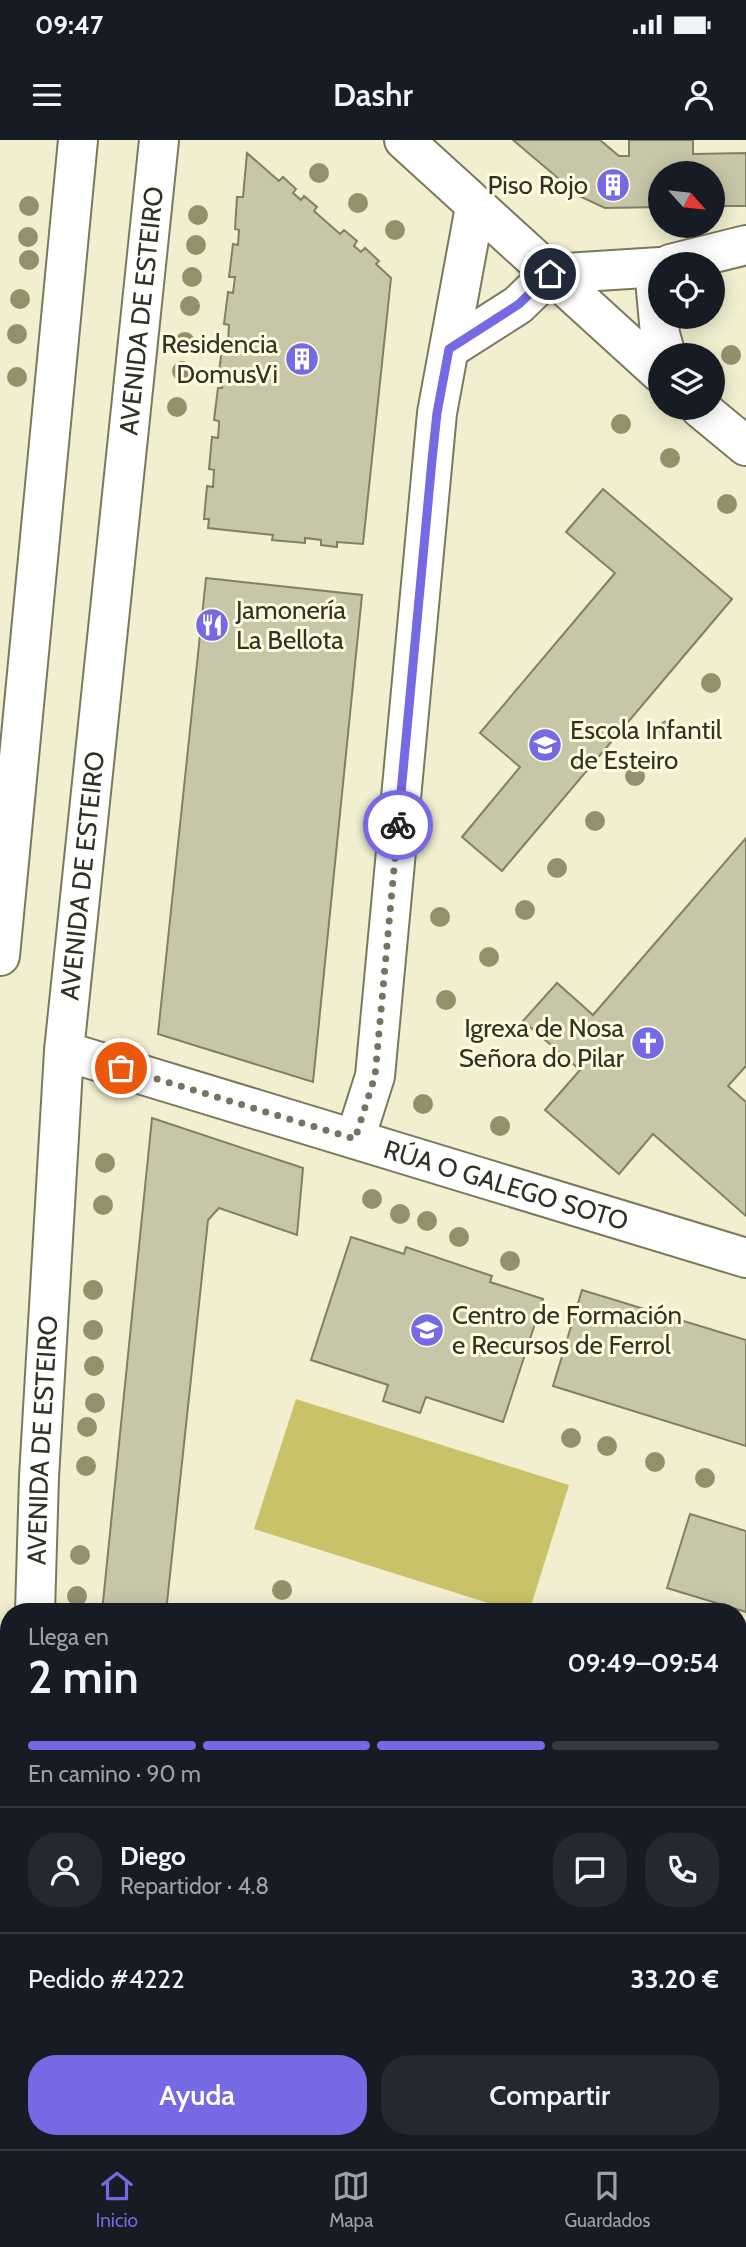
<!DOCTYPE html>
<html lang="es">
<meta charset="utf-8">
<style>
:root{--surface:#171b24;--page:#242831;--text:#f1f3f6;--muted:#9ea1a6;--line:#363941;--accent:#7569e4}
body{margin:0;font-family:Cabin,sans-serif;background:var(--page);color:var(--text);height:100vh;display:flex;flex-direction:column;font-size:26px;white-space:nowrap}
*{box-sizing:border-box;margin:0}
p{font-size:23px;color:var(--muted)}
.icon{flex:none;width:38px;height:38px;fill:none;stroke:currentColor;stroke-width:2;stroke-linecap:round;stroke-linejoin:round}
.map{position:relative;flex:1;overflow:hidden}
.details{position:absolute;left:0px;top:1463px;width:747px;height:546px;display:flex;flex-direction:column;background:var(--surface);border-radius:28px 28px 0 0;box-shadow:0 4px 18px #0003}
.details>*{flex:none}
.needle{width:46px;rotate:117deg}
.fabs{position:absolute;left:648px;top:21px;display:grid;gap:14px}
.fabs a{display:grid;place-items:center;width:77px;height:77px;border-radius:50%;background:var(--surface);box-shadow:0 4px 18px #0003;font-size:35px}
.pin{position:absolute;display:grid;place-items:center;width:60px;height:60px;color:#fff;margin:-30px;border:4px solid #fff;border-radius:50%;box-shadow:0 2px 7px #0007}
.courier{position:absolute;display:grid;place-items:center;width:70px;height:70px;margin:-35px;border:5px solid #7569e4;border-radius:50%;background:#fff;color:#222;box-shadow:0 2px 9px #0007}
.summary em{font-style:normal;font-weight:600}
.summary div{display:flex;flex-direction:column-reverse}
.summary{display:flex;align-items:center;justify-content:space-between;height:119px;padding:0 28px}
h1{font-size:46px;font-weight:600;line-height:52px}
.bar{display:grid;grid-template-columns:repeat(4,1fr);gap:10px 7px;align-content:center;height:84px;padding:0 28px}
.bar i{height:9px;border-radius:5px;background:var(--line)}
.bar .selected{background:var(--accent)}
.bar p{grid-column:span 4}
.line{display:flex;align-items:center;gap:18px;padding:0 28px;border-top:2px solid var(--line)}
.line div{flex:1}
.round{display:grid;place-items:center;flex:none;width:74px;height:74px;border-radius:28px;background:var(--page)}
.cta{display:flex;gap:14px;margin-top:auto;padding:14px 28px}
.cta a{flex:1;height:80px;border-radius:28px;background:var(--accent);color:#fff;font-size:28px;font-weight:600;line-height:80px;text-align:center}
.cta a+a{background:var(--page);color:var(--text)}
.status{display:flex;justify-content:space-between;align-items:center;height:49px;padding:0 35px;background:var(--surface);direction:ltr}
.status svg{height:19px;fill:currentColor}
header{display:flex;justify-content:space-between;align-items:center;height:91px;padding:0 28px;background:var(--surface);font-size:32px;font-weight:600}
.tab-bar{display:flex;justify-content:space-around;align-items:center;height:98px;border-top:2px solid var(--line);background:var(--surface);font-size:19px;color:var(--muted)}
.tab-bar a{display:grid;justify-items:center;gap:4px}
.tab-bar .selected{color:var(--accent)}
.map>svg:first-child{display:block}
.green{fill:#cac268}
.building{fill:#c8c6a8;stroke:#817f64;stroke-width:2}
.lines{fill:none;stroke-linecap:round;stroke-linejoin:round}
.minor-casing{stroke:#7b795d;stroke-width:42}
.secondary-casing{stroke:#7b795d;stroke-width:42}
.minor{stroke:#fff;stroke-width:38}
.secondary{stroke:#fff;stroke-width:38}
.tree{fill:#94906b}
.done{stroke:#757461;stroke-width:7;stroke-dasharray:0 12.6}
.route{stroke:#7569e4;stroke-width:9}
.labels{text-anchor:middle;stroke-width:6;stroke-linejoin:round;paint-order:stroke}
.poi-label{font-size:26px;fill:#323125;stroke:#fefcdd;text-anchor:end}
.street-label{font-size:26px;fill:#323125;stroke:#fefcdd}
</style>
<div class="status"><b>09:47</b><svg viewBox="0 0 49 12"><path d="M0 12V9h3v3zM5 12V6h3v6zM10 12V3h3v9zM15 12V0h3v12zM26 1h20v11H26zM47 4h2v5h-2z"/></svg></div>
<header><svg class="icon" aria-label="menu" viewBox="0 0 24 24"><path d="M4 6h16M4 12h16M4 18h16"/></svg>Dashr<svg class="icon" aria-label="person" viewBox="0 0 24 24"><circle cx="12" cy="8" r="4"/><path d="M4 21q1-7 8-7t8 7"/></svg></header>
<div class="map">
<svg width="746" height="2009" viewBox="0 0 746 2009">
<rect width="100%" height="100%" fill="#f1efd0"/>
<g class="green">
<path d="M296 1259 569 1345 529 1472H516L254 1389Z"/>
<path d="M739 1671 746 1674V2009H590V2000H738Z"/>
</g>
<g class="building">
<path d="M513 0H600L619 16H629V0H693V14L746 13V66H712V33H660V67L605 68 579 56Z"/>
<path d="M247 13 279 41 283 37 296 49 293 53 301 60 304 56 317 67 314 71 340 94 344 90 357 101 354 106 361 112 365 108 379 121 376 124 391 138 363 404 337 402V407L321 405V400L305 398V403L272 400 273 395 208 388 209 379H204L207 346 213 347 214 330 209 329 212 297 218 298 219 285V281L214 280 218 248H222L225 233 219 232 223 200 228 201 229 185 224 184 228 152 233 153 235 137H229L233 104 238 105 239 90 235 89 237 57H243Z"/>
<path d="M603 349 732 459 502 731 462 697 520 627 480 593 615 433 566 392Z"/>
<path d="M206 438 362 455 313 942 158 894Z"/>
<path d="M746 698V926L728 946 746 962V1076L653 994 619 1034 545 970 580 930 523 881 557 843 593 875Z"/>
<path d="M152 978 303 1028 297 1095 219 1068 208 1080 166 1472H102Z"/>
<path d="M351 1097 404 1114 406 1107 492 1136 490 1142 543 1159 503 1282 426 1257 420 1273 383 1261 388 1245 311 1220Z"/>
<path d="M582 1150 746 1200V1306L553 1246Z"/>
<path d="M690 1374 746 1391V1472L667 1448Z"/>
<path d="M746 1624V1659L738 1657V1633L743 1635Z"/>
<path d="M143 2000H467L468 2009H143Z"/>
</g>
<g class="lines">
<g class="minor-casing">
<g id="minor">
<path d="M404 0 660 233"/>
<path d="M670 124 746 105"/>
<path d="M654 128 660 194 666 215"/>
<path d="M550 134 660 127"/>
<path d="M449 209 518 165 550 134"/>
<path d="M700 268 746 306"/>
<path id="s1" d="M64 911 746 1118"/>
<path d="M355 999 375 936 437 273 475 67"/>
<path d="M0 1751 9 1870"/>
<path d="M546 2009V2000"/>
</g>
</g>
<g class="secondary-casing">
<g id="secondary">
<path d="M0 816 78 0"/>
<path id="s2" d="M35 1472 39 1337 64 911 159 0"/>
<path d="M39 2000 40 2009"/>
</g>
</g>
<use href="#minor" class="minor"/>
<use href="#secondary" class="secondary"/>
</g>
<g class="tree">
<circle cx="319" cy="33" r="10"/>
<circle cx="358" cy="63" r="10"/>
<circle cx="29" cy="66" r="10"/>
<circle cx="198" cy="75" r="10"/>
<circle cx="395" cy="90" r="10"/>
<circle cx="28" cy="97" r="10"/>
<circle cx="196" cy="105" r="10"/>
<circle cx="29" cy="120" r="10"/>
<circle cx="192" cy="137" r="10"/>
<circle cx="20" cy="159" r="10"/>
<circle cx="190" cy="166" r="10"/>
<circle cx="17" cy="194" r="10"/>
<circle cx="185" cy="202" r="10"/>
<circle cx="731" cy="215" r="10"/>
<circle cx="182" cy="231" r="10"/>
<circle cx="17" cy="237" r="10"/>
<circle cx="177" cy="267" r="10"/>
<circle cx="621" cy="284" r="10"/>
<circle cx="670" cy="318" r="10"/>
<circle cx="727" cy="364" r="10"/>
<circle cx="711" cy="543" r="10"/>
<circle cx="668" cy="590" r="10"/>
<circle cx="635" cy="636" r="10"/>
<circle cx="595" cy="681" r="10"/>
<circle cx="557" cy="728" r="10"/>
<circle cx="525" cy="770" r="10"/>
<circle cx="440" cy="777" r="10"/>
<circle cx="489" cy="817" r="10"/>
<circle cx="446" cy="860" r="10"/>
<circle cx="423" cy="964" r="10"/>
<circle cx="500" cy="986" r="10"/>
<circle cx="105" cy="1023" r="10"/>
<circle cx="372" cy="1059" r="10"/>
<circle cx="103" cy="1065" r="10"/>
<circle cx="400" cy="1074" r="10"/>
<circle cx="427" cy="1081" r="10"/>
<circle cx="459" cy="1097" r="10"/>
<circle cx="510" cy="1121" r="10"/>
<circle cx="93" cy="1150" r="10"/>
<circle cx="93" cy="1190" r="10"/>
<circle cx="94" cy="1226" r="10"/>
<circle cx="95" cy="1263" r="10"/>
<circle cx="87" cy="1287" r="10"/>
<circle cx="571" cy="1298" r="10"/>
<circle cx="607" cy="1306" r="10"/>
<circle cx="655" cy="1322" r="10"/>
<circle cx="86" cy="1326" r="10"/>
<circle cx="705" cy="1338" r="10"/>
<circle cx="80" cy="1415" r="10"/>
<circle cx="282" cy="1450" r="10"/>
<circle cx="77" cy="1456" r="10"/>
</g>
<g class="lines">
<path class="done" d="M121 928 355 999 375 936 398 685"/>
<path class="route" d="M398 685 432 320 437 273 449 209 519 164 550 134"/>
</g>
<defs>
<g id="building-disc" transform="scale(1.75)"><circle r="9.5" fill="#7569e4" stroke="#fefcdd"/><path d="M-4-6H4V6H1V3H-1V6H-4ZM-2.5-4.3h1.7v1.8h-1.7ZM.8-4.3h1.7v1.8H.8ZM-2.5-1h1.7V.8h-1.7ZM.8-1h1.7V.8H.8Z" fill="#fff"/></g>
<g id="restaurant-disc" transform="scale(1.75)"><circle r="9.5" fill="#7569e4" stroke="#fefcdd"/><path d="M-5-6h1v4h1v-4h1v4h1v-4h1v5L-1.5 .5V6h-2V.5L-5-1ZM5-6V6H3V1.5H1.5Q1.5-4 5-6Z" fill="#fff"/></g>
<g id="school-disc" transform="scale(1.75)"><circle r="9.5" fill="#7569e4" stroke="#fefcdd"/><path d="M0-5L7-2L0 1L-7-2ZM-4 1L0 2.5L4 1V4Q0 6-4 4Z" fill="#fff"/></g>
<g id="church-disc" transform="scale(1.75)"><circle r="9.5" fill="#7569e4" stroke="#fefcdd"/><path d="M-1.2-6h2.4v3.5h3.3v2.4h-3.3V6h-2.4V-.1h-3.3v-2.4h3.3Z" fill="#fff"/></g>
</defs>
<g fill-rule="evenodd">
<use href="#building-disc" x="613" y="45"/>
<use href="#building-disc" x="302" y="219"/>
<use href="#restaurant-disc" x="212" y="485"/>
<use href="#school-disc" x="545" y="605"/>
<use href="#church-disc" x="648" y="903"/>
<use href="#school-disc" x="427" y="1190"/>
</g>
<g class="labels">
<g class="poi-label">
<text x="588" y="54">Piso Rojo</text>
<text x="278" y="213">Residencia<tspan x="278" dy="30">DomusVi</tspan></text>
<text x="236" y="479" text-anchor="start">Jamonería<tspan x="236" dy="30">La Bellota</tspan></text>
<text x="570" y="599" text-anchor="start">Escola Infantil<tspan x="570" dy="30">de Esteiro</tspan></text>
<text x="624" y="897">Igrexa de Nosa<tspan x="624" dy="30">Señora do Pilar</tspan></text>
<text x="452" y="1184" text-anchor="start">Centro de Formación<tspan x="452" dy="30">e Recursos de Ferrol</tspan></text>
</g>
<g class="street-label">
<text dy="9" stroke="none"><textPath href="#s2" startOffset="1306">AVENIDA DE ESTEIRO</textPath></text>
<text dy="9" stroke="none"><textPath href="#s2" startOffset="738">AVENIDA DE ESTEIRO</textPath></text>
<text dy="9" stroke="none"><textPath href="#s1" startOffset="462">RÚA O GALEGO SOTO</textPath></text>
<text dy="9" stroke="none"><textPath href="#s2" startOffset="172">AVENIDA DE ESTEIRO</textPath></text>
</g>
</g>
</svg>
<div class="fabs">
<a><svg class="needle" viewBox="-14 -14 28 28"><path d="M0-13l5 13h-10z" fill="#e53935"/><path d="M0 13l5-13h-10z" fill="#9ea1a6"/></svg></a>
<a><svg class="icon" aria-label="locate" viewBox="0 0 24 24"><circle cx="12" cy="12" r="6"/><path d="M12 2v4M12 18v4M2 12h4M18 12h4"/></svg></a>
<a><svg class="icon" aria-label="layers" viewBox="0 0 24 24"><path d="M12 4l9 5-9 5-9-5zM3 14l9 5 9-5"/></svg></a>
</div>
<div class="pin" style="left:121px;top:928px;background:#ea580c"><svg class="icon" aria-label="bag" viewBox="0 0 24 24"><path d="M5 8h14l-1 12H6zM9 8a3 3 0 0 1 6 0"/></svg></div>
<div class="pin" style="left:550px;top:134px;background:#1f2937"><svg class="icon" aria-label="home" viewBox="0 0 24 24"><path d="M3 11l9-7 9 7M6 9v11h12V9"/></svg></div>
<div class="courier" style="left:398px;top:685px"><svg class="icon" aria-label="bike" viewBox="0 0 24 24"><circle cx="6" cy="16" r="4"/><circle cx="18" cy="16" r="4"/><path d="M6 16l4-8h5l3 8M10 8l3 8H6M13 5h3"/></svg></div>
<section class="details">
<div class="summary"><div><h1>2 min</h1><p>Llega en</p></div><em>09:49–09:54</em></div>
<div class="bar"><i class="selected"></i><i class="selected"></i><i class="selected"></i><i></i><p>En camino · 90 m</p></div>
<div class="line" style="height:126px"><a class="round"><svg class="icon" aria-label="person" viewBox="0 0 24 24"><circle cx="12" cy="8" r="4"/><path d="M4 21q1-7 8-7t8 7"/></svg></a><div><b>Diego</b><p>Repartidor · 4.8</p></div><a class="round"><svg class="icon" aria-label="chat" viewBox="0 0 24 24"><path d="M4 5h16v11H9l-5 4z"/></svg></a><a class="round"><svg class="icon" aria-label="phone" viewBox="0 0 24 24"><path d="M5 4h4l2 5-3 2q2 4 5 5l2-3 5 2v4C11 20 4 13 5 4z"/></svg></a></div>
<div class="line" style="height:91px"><div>Pedido #4222</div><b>33.20 €</b></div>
<div class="cta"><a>Ayuda</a><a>Compartir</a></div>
</section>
</div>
<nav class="tab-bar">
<a class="selected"><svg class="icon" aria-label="home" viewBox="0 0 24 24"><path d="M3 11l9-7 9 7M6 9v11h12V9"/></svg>Inicio</a>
<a><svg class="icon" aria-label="map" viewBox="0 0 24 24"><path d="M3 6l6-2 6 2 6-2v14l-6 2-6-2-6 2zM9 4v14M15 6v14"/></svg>Mapa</a>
<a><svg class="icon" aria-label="saved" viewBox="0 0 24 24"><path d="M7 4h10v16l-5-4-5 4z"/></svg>Guardados</a>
</nav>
